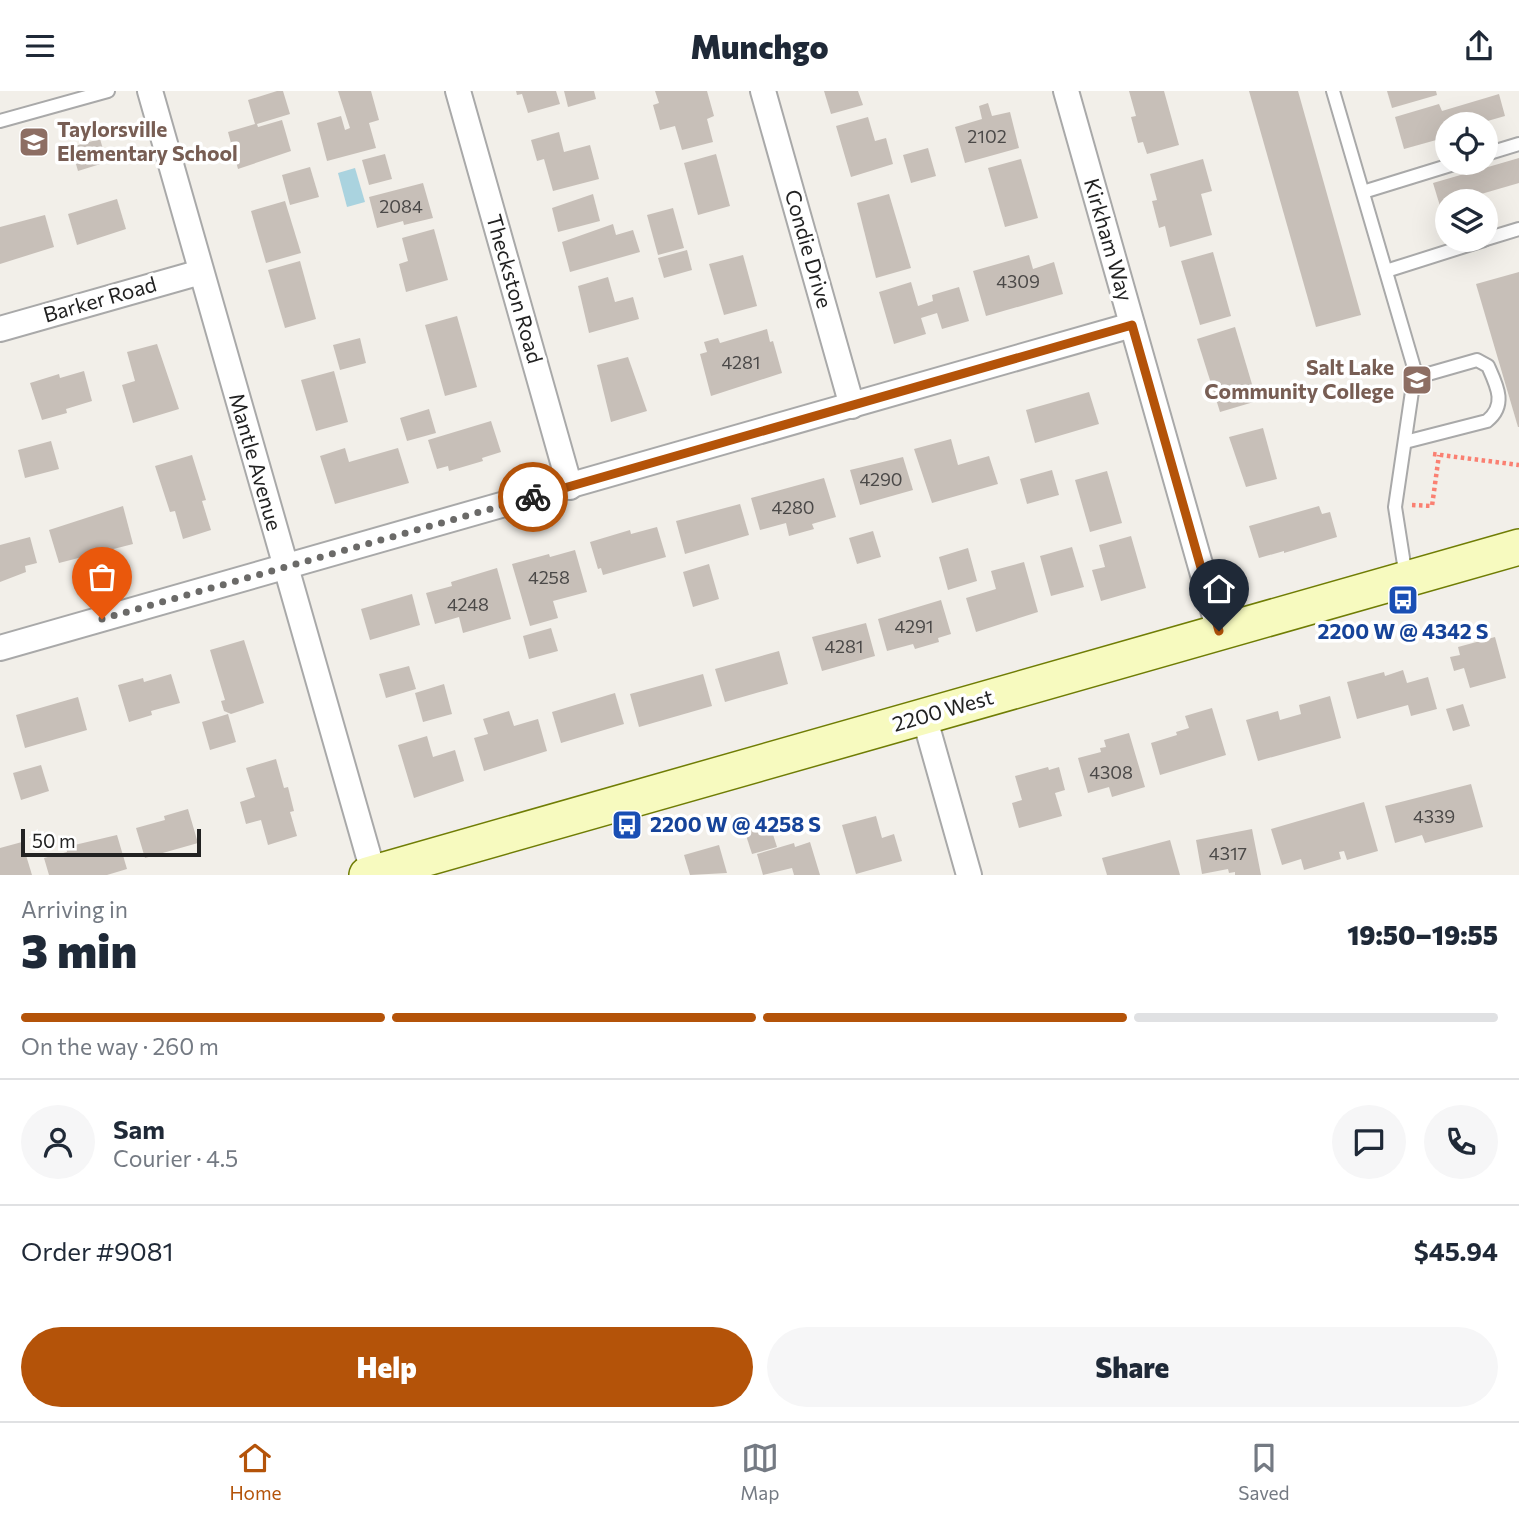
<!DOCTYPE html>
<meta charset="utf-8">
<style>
:root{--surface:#fff;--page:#f6f6f7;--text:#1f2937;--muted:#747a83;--line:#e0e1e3;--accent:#b45309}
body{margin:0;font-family:Commissioner,sans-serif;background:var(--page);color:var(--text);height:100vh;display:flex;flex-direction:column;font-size:26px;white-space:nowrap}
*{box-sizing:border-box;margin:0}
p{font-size:23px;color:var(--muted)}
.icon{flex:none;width:38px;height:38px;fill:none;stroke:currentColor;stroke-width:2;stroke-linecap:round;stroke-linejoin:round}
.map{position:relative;height:784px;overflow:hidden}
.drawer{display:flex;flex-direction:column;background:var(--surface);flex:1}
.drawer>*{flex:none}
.controls{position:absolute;left:1435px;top:21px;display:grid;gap:14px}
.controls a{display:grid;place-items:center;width:63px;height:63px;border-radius:50%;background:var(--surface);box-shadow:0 7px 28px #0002;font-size:35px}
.scale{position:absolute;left:21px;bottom:18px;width:180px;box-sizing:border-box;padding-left:7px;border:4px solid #222;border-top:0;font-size:19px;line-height:24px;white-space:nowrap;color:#222;-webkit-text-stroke:5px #fff;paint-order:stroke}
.pin{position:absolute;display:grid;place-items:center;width:60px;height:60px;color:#fff;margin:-72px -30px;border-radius:50% 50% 50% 0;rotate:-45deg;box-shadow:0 0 7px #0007}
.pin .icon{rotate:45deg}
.courier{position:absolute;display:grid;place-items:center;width:70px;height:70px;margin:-35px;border:5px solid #b45309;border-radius:50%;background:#fff;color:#222;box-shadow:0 2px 9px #0007}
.head em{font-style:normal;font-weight:800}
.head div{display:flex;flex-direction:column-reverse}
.head{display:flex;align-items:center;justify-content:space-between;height:119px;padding:0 21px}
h1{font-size:46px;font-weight:800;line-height:52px}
.bar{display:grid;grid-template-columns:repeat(4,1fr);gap:10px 7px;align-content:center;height:84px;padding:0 21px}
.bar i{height:9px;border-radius:5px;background:var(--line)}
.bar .current{background:var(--accent)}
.bar p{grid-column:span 4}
.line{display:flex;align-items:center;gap:18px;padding:0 21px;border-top:2px solid var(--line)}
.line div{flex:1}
.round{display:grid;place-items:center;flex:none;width:74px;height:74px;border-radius:37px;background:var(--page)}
.primary-button{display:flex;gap:14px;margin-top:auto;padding:14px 21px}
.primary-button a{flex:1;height:80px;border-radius:42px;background:var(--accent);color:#fff;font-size:28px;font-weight:800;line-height:80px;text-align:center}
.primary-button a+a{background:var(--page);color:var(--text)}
header{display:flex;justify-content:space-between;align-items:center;height:91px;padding:0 21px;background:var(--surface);font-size:32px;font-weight:800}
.dock{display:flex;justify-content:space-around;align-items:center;height:98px;border-top:2px solid var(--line);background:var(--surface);font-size:19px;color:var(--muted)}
.dock a{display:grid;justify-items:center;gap:4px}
.dock .current{color:var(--accent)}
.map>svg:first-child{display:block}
.water{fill:#aad3df}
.building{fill:#c7bfb8}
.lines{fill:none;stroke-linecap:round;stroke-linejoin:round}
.lane-casing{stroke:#a9a9a9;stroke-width:16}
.street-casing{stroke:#a9a9a9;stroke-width:28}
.secondary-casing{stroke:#707d05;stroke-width:38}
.path{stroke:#fa8072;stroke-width:4.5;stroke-dasharray:3.5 3.5;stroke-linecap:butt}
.lane{stroke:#fff;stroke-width:12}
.street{stroke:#fff;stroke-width:24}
.secondary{stroke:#f7fabf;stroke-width:35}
.done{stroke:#6b6a68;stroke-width:7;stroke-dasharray:0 12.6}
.route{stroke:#b45309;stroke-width:9}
.labels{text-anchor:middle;stroke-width:7;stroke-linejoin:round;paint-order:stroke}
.number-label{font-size:18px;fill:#4b4948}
.education-label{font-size:21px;font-weight:bold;fill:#785e54;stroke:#fff;text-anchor:start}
.street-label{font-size:21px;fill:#222;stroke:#fff}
.transit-label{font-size:21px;font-weight:bold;fill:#164399;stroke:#fff}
</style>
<header><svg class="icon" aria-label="menu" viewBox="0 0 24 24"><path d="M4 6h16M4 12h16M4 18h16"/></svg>Munchgo<svg class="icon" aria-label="share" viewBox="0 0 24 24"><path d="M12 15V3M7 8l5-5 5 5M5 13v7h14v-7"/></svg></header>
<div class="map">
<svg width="1519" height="784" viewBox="0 0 1519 784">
<rect width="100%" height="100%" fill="#f2efe9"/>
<path class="water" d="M355 77 365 111 347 116 338 82Z"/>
<g class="building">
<path d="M277 0H283L290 23 257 33 258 36 282 29 291 60 238 78 228 41 255 33 248 9Z"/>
<path d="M338 0H371L379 29 369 32 376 57 327 70 317 32 341 25 345 39 350 37Z"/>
<path d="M516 0H556L560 13 528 22 522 3 517 4Z"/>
<path d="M564 0H594L596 8 568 16Z"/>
<path d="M655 0H707L714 25 707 28 713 51 682 59 675 35 660 39 653 14 659 12Z"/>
<path d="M824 0H858L863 14 831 23Z"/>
<path d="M1129 0H1164L1179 54 1147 63 1143 51 1138 52 1131 26 1136 25Z"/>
<path d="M1249 0H1298L1361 224 1316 236Z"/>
<path d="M1387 0H1436L1437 4 1392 17Z"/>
<path d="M1499 3 1505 25 1477 33H1447V46L1404 58 1395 26 1439 13 1442 20Z"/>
<path d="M988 12 992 25 1010 21 1019 57 965 72 955 36 982 28 979 15Z"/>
<path d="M868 26 875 50 886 47 893 73 851 86 836 35Z"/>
<path d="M559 41 564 61 590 54 599 88 553 100 544 68 537 70 531 49Z"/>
<path d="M100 48 107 71 78 80 71 56Z"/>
<path d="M928 57 936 85 911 92 903 64Z"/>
<path d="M385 63 392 88 369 94 362 69Z"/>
<path d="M716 63 730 115 698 124 684 72Z"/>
<path d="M1519 67V92L1457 110H1447V113L1440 115 1433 92Z"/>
<path d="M1021 68 1038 127 1005 136 988 77Z"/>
<path d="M1203 68 1212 100 1201 103 1212 144 1170 156 1165 135 1159 137 1152 110 1157 109 1150 83Z"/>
<path d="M310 76 319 106 290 114 282 84Z"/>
<path d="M423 92 433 127 404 134 403 130 377 137 369 106Z"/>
<path d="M593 103 600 130 558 141 552 117Z"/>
<path d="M889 103 911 177 876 187 857 112Z"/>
<path d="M117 108 126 138 77 154 68 123Z"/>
<path d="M285 110 301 162 266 172 251 120Z"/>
<path d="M673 117 684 157 658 164 647 124Z"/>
<path d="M45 124 54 156 0 173V136Z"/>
<path d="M613 133 616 144 633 139 640 161 570 181 562 151Z"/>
<path d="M434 138 448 189 406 201 399 173 408 170 402 147Z"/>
<path d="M687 159 692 179 664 187 658 167Z"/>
<path d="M1213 161 1231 225 1200 234 1181 170Z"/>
<path d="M743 164 757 215 724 224 709 173Z"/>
<path d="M1029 164 1033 178 1054 171 1063 203 986 225 973 180Z"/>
<path d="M300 170 316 228 285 237 268 179Z"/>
<path d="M1519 181V336H1518L1476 193Z"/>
<path d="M608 186 615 211 633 206 639 228 589 242 578 195Z"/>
<path d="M911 191 918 215 933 210 932 204 959 196 969 230 942 238 937 222 921 227 926 243 894 253 879 201Z"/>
<path d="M457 225 477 296 445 305 425 234Z"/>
<path d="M1235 236 1257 310 1220 321 1197 248Z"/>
<path d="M767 238 770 251 773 250 782 282 711 305 700 263 707 261 704 251 718 247 720 252Z"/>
<path d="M360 247 366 272 340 279 333 254Z"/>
<path d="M157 253 179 318 133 332 122 294 135 290 127 261Z"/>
<path d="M628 266 647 320 611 331 597 274Z"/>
<path d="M84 280 92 310 66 318 67 322 42 329 30 292 59 283 60 287Z"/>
<path d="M334 280 348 331 316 340 301 289Z"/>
<path d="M1089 301 1099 333 1035 352 1026 319Z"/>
<path d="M429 318 436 342 407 350 400 327Z"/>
<path d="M491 330 501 361 482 367 483 370 449 380 448 375 437 378 428 349Z"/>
<path d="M1263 337 1277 388 1246 396 1229 346Z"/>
<path d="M951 348 958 374 989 365 998 393 932 412 914 358Z"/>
<path d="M51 350 59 378 25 387 18 359Z"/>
<path d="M345 357 349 371 398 357 409 392 335 413 320 365Z"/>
<path d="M192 364 206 409 202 410 211 439 183 448 175 420 170 421 155 375Z"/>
<path d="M903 366 913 399 860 414 850 379Z"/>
<path d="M1052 379 1059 404 1027 413 1020 388Z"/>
<path d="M1107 380 1122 432 1090 441 1075 389Z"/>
<path d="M824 387 836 426 812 433 814 438 789 445 786 432 760 439 751 407Z"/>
<path d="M740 413 749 444 685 463 676 430Z"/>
<path d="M123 415 133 453 59 472 49 439Z"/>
<path d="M1319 415 1322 423 1330 421 1337 446 1284 462V460L1259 467 1249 435Z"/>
<path d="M657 436 666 466 603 484 601 477 598 478 590 451 630 439 631 443Z"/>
<path d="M873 440 881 466 857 473 849 447Z"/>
<path d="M1131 445 1146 497 1101 510 1092 479 1105 476 1099 454Z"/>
<path d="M30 446 37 472 25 475 26 481 0 491V454Z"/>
<path d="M1072 456 1084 496 1051 505 1040 465Z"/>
<path d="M968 457 977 490 948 499 939 466Z"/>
<path d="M575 459 587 501 553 510 558 527 530 535 512 473 549 463 550 466Z"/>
<path d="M1024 471 1038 521 976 541 966 507 996 498 991 480Z"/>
<path d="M709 473 719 508 693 516 683 481Z"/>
<path d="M497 477 511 528 463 542 459 526 435 533 426 502 452 495 451 491Z"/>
<path d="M412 503 420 534 370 549 361 518Z"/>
<path d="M941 509 951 543 938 547 939 551 915 558 913 553 887 560 878 528Z"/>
<path d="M866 532 875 565 822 580 812 546Z"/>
<path d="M551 537 558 560 529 568 523 545Z"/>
<path d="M1495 546 1506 587 1470 597 1464 577 1454 580 1450 566 1460 564 1458 556Z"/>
<path d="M244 549 264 612 231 623 224 620 221 610 225 609 210 559Z"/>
<path d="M779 560 788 593 725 611 715 578Z"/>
<path d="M409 575 416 598 386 607 379 583Z"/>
<path d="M1403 579 1407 592 1428 586 1437 618 1411 625 1408 614 1357 628 1347 591 1384 581 1385 585Z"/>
<path d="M171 583 180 612 151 620 152 624 129 631 118 594 143 587 144 591Z"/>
<path d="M703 583 712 615 639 636 630 603Z"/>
<path d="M444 593 452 623 423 631 415 602Z"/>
<path d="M615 602 624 633 561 652 552 621Z"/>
<path d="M1330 605 1341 647 1258 670 1246 629 1278 620 1280 629 1301 623 1299 614Z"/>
<path d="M78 606 87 639 25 657 16 624Z"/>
<path d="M1463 613 1470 635 1453 640 1446 618Z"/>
<path d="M1212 617 1226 664 1160 684 1151 652 1177 644 1176 641 1189 637 1185 625Z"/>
<path d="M509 620 514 635 538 628 547 660 484 680 474 647 488 643 483 628Z"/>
<path d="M228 623 236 651 210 659 202 631Z"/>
<path d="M1129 642 1145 696 1112 706 1109 696 1088 702 1078 667 1101 661 1100 657 1106 656 1104 649Z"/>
<path d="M427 645 433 666 455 659 464 690 414 707 398 654Z"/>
<path d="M276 668 284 697 288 696 294 720 290 721 297 745 268 754 261 729 246 733 240 711 255 706 246 677Z"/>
<path d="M41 674 49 700 21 709 13 682Z"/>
<path d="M1048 676 1049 679 1059 676 1065 699 1055 702 1062 725 1019 737 1012 712 1022 709 1015 685Z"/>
<path d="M1471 693 1483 736 1425 752 1422 744 1395 752 1385 715Z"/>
<path d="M1364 711 1378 760 1347 769 1344 760 1339 761 1341 768 1304 779 1301 768 1282 774 1271 738Z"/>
<path d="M188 718 198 752 145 767 136 737 165 729 164 725Z"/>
<path d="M876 725 882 747 894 743 902 770 856 783 842 734Z"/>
<path d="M769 731 777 756 752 763 744 738Z"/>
<path d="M1252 738 1261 784H1235V781L1229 782 1228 778 1202 783 1196 749Z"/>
<path d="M117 744 127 778 107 784H49L44 767 67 761 66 756Z"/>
<path d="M1170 749 1180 784H1107L1102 767Z"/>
<path d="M22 751 32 784H0V757Z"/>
<path d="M810 751 820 784H794L792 777 763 784 757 763 794 752 795 756Z"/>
<path d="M719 754 727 782 690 784 684 764Z"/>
</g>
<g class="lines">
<g class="lane-casing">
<g id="lane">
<path d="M1333 0 1415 280 1395 416 1406 486"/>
<path d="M0 30 108 0"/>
<path d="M1486 63 1519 53"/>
<path d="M1363 101 1457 72"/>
<path d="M1486 148 1519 138"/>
<path d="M1386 180 1484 149"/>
<path d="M1405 351 1487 330C1507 314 1497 295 1488 275L1477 269 1414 287"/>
</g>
</g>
<g class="street-casing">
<g id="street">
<path d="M150 0 374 784"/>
<path d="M458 0 570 396"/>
<path d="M763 0 852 315"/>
<path d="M1066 0 1219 540"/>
<path d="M0 238 201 181"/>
<path d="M0 557 1132 234"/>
<path d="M924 625 969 784"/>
</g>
</g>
<g class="secondary-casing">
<path id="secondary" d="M367 784 1519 456"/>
</g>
<g class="path">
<path d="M1433 363 1519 374"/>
<path d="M1412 414 1432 415 1439 364"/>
</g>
<use href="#lane" class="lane"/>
<use href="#street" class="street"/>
<use href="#secondary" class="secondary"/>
</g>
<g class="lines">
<path class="done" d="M102 528 533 406"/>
<path class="route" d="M533 406 1132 234 1219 540"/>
</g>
<defs>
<g id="school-square" transform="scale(1.575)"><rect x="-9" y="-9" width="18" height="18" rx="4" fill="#8d6e63" stroke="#fff"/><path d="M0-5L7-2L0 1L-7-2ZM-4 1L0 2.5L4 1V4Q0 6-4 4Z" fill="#fff"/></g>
<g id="university-square" transform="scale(1.575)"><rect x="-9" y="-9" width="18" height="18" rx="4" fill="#8d6e63" stroke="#fff"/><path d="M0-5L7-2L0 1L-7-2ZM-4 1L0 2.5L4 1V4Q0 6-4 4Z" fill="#fff"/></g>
<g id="bus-square" transform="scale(1.575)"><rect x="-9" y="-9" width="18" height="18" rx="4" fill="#1a4fb4" stroke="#fff"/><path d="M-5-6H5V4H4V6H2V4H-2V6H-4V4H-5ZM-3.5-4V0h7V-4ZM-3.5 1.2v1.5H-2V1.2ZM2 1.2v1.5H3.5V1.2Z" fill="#fff"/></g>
</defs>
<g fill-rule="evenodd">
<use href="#school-square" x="34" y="51"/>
<use href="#university-square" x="1417" y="289"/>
<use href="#bus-square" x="1403" y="509"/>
<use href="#bus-square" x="627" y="734"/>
</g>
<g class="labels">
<g class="number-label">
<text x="987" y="52">2102</text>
<text x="401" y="122">2084</text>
<text x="1018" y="197">4309</text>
<text x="741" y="278">4281</text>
<text x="881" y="395">4290</text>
<text x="793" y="423">4280</text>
<text x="549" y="493">4258</text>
<text x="468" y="520">4248</text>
<text x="914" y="542">4291</text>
<text x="844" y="562">4281</text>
<text x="1111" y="688">4308</text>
<text x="1434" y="732">4339</text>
<text x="1228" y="769">4317</text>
</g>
<g class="education-label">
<text x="57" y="46">Taylorsville<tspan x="57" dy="24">Elementary School</tspan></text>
<text x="1394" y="284" text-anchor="end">Salt Lake<tspan x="1394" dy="24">Community College</tspan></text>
</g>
<g class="street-label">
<text transform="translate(1108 149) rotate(74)" y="7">Kirkham Way</text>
<text transform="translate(808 158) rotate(74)" y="7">Condie Drive</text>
<text transform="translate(514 198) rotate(74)" y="7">Theckston Road</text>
<text transform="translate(100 209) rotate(-16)" y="7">Barker Road</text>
<text transform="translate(255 371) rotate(74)" y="7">Mantle Avenue</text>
<text transform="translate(943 620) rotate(-16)" y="7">2200 West</text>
</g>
<g class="transit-label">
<text x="1403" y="548">2200 W @ 4342 S</text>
<text x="650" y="741" text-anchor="start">2200 W @ 4258 S</text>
</g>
</g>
</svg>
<div class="controls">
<a><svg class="icon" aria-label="locate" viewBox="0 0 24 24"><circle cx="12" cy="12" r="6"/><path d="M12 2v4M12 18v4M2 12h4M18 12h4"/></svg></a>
<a><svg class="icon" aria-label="layers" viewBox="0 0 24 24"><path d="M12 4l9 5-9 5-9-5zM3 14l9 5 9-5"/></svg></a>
</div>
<div class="scale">50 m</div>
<div class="pin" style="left:102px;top:528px;background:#ea580c"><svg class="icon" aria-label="bag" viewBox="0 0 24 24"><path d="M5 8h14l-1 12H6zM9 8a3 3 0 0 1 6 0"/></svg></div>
<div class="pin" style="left:1219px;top:540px;background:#1f2937"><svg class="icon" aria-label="home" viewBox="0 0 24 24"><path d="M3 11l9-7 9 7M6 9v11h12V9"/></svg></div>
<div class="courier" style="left:533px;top:406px"><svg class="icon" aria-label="bike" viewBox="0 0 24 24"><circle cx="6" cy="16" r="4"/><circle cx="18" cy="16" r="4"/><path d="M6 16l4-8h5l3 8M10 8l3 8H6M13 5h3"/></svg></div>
</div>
<section class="drawer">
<div class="head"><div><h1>3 min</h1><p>Arriving in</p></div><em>19:50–19:55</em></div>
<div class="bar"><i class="current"></i><i class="current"></i><i class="current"></i><i></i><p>On the way · 260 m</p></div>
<div class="line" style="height:126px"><a class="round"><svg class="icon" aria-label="person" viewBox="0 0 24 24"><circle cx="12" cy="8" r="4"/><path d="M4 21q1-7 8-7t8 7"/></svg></a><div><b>Sam</b><p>Courier · 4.5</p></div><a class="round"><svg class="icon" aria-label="chat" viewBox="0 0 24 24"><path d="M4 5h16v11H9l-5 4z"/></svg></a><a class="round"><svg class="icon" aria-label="phone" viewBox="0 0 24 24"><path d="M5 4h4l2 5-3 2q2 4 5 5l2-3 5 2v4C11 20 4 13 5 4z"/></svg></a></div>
<div class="line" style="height:91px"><div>Order #9081</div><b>$45.94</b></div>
<div class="primary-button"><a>Help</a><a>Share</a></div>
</section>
<nav class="dock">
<a class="current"><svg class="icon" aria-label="home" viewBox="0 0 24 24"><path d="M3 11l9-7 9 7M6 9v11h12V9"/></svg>Home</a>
<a><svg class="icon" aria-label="map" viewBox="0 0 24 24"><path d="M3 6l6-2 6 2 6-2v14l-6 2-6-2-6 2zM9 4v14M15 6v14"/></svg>Map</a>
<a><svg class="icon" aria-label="saved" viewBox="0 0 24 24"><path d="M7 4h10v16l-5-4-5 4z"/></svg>Saved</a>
</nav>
